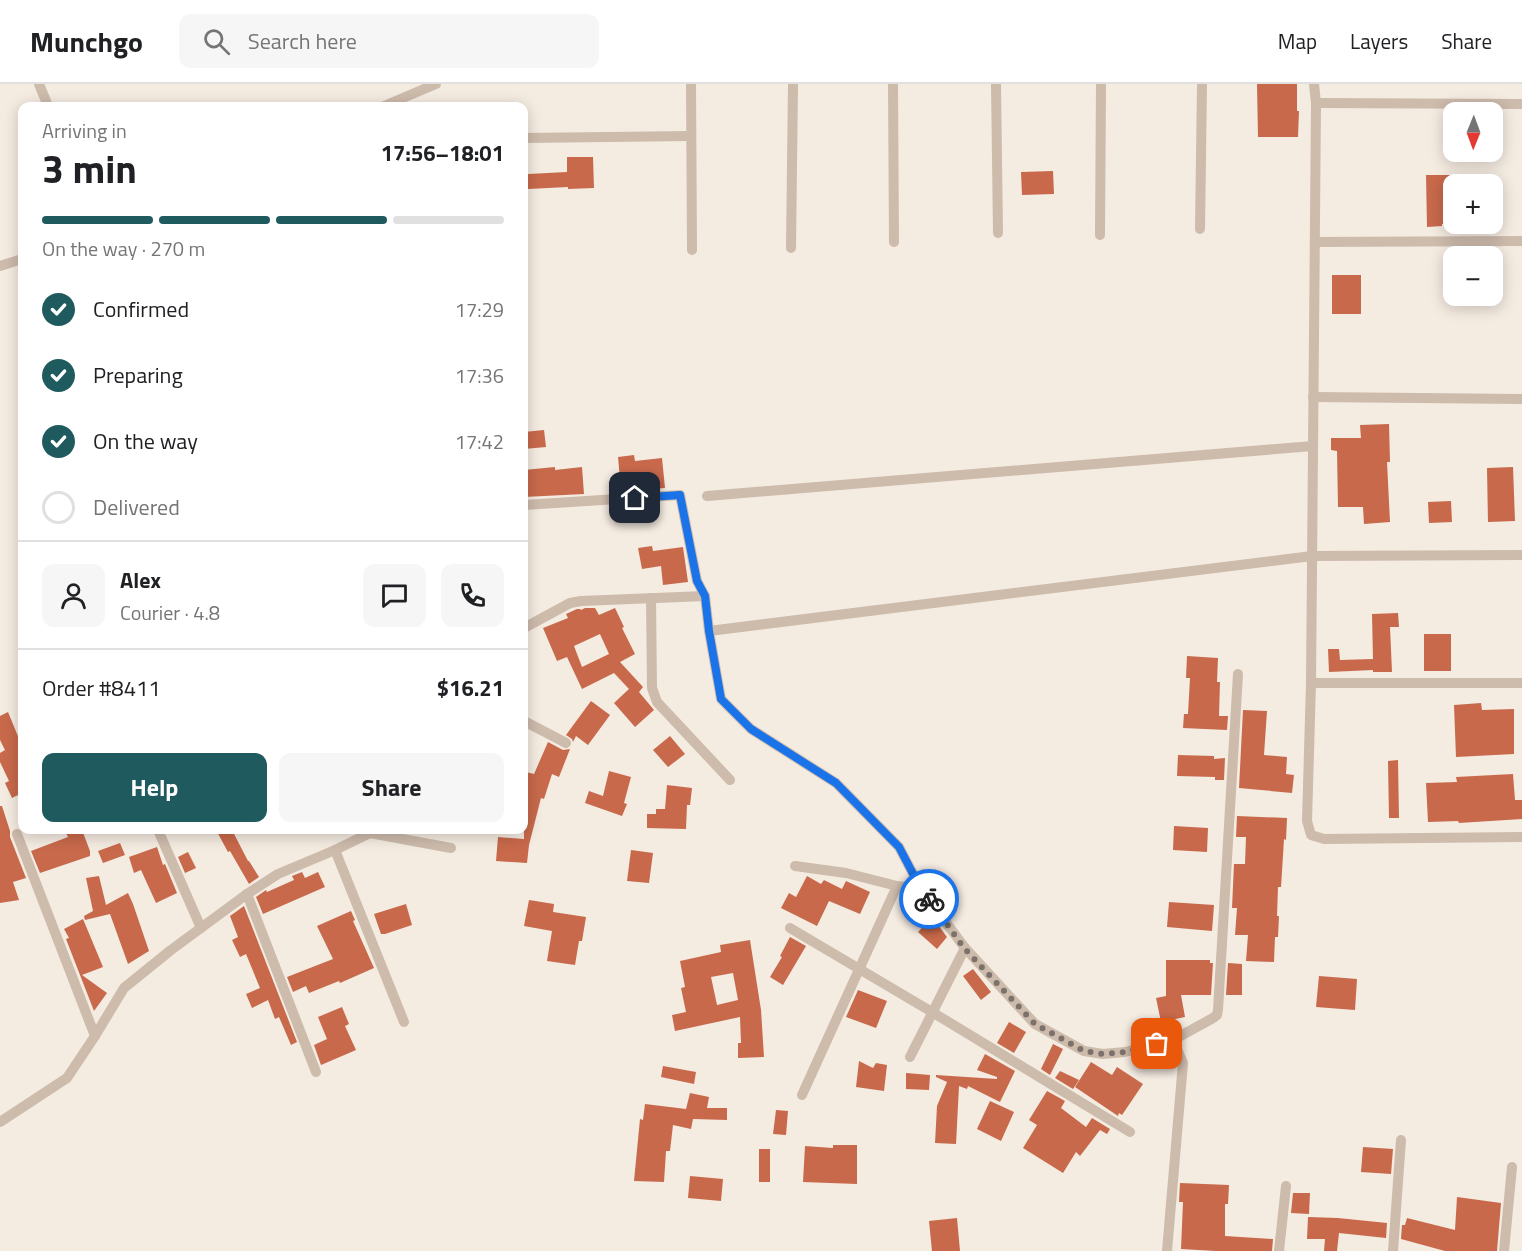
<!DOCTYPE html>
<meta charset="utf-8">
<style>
:root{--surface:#fff;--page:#f6f6f6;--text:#202124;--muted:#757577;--line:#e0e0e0;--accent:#1f5a5e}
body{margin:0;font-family:"Titillium Web",sans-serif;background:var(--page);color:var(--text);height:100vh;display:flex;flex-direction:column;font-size:22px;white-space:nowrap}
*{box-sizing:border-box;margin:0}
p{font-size:20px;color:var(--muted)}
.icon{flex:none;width:33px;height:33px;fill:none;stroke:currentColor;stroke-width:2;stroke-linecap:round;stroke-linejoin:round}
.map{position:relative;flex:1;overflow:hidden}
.side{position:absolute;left:18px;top:18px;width:510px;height:732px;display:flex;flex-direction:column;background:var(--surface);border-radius:12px;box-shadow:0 3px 15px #0003}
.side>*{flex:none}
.needle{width:39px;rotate:181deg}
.controls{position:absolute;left:1443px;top:18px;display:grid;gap:12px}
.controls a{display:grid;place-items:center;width:60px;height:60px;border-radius:12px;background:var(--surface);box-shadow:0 3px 15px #0003;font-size:30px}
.pin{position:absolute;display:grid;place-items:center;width:51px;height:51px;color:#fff;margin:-26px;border-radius:12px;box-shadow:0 3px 9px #0006}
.courier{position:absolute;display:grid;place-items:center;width:60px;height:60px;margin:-30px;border:4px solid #1a73e8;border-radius:50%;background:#fff;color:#222;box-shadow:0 2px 8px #0007}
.headline em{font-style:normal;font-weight:700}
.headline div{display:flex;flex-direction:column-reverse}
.headline{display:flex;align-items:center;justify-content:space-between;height:102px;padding:0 24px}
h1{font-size:39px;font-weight:700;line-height:45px}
.bar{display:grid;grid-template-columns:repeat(4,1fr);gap:9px 6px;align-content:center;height:72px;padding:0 24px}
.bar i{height:8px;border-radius:4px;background:var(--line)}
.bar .selected{background:var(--accent)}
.bar p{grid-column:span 4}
.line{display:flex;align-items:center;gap:15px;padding:0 24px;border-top:2px solid var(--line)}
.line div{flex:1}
.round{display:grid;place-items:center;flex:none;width:63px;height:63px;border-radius:12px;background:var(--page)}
ol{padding:0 24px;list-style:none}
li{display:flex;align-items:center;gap:18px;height:66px}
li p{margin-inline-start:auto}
li .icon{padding:6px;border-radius:50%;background:var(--accent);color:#fff;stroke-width:4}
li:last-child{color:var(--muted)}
li i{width:33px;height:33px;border:3px solid var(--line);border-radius:50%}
.primary-button{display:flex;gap:12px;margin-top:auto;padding:12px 24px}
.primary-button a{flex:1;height:69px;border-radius:12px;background:var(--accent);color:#fff;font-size:24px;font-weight:700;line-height:69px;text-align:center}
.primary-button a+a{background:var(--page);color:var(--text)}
header{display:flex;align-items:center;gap:36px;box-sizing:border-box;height:84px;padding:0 30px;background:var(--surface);border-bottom:2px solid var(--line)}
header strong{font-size:28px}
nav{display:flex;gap:33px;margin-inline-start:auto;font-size:21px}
.search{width:420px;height:54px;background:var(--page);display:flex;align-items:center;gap:15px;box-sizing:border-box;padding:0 21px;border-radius:12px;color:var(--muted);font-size:22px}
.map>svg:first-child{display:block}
.building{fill:#c8694b;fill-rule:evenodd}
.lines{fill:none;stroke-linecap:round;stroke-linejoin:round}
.street{stroke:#cdbbac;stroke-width:10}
.done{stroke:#7c716b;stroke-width:6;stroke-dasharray:0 10.8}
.route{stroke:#1a73e8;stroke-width:8}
</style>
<header>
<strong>Munchgo</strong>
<div class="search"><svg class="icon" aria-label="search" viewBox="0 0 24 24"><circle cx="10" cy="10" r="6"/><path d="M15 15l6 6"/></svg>Search here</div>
<nav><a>Map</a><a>Layers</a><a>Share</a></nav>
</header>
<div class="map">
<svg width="1522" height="1167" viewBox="0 0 1522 1167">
<rect width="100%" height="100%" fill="#f4ebe1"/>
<g class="building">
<path d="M1257 0H1297V27H1299L1298 53H1258Z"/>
<path d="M567 73H593L594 104 568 105V103L528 105V90L567 88Z"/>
<path d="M1053 87 1054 110 1022 111 1021 88Z"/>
<path d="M1426 91H1454V140H1442V142L1427 143Z"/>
<rect x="1332" y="191" width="29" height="39"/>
<path d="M1389 340 1390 378H1387L1390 438 1364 440 1363 423H1338L1337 367 1331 366V354H1361L1360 341Z"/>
<path d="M544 346 546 363 524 365V348Z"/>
<path d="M634 371 635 377 662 374 665 404 621 407 618 373Z"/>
<path d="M555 383V386L582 383 584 410 524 413V386Z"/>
<path d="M1513 383 1515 437 1488 438 1487 384Z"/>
<path d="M1451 417 1452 438 1429 439 1428 418Z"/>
<path d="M652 462 653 467 683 463 688 498 663 501 661 482 642 485 638 464Z"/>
<path d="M585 524H595L599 531 615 524 624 543 622 544 635 570 620 578 643 603 639 608 654 626 635 643 614 619 629 605 614 589 582 605 567 573 557 577 543 544 568 534 566 530 577 525H580L581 526ZM600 550 609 570 582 583 574 562Z"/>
<path d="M1398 529 1399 543H1390L1392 588H1373V586L1329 588 1328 565H1339L1340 576 1373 575 1372 530Z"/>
<rect x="1424" y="550" width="27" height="37"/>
<path d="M1187 572 1218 574 1217 598H1220L1219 632H1228L1227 646 1183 644 1184 630H1188L1190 594H1186Z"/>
<path d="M591 617 610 631 588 661 576 652 573 658 572 655 566 651Z"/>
<path d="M1481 619 1482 626 1514 625V670L1456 673 1454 621Z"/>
<path d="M1243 626 1267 627 1264 671 1287 673 1286 690 1294 691 1292 709 1239 704Z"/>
<path d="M8 628 22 662V709L12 714 5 699 9 697 0 678V669L5 666 0 656V632Z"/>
<path d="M670 652 685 670 668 683 653 666Z"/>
<path d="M548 658 563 666 570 665 559 693 552 690 544 715 541 714 529 761 527 779 496 777 498 753 524 755V696L526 688 534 690Z"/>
<path d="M1178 671 1214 672V675L1225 674 1224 696H1215V693L1177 692Z"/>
<path d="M1398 676 1399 734H1389L1388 677Z"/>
<path d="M609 687 631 693 624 719 627 720 622 732 585 719 589 707 603 712Z"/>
<path d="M1513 690 1515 716H1522V735L1459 739 1458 737 1428 738 1426 699 1457 698 1456 693Z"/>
<path d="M667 701 692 704 690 721H687L686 745 647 744V730H656V725H665Z"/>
<path d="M0 722H2L10 747V753L26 794 13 798 19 816 0 819Z"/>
<path d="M1237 732 1287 734 1286 756 1284 755 1281 803H1278L1277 832H1279L1278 853H1275L1274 878 1246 877 1248 851H1235L1237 824H1232L1234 780H1245L1246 753H1236Z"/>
<path d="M1174 742 1208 744 1207 768 1173 766Z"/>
<path d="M78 746H82L90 767V772L40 789 31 767 68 753 66 749Z"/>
<path d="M216 746H232L248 777H249L259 793 249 800 230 767 228 768Z"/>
<path d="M120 759 125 771 103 779 98 767Z"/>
<path d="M157 763 163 781 165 780 177 809 156 819 141 786 134 789 129 773Z"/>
<path d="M631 766 653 769 649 799 627 797Z"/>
<path d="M188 768 196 784 185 789 178 773Z"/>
<path d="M302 788 305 794 318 788 325 803 263 830 256 813 266 806 267 808 294 796 292 792Z"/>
<path d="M99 792 106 821 128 809 133 820 149 867 128 880 110 830 85 836 84 832 93 827 86 794Z"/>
<path d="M807 792 821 800 824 796 842 805 846 797 870 808 860 830 829 817 817 842 781 824 789 809 796 813Z"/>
<path d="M529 816 554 820 553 828 586 833 582 857H579L575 881 547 877 552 847 524 842Z"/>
<path d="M1169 818 1214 821 1212 847 1167 843Z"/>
<path d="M406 820 412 841 385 850H381L374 830Z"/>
<path d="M244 822 297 958 291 961 279 933 275 935 268 916 252 924 246 910 260 904 246 870 240 873 232 856 238 853 230 832Z"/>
<path d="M351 827 355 836 353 837 374 884 340 899 339 897 309 909 306 902 293 908 287 893 333 875 317 842Z"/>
<path d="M932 833 947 853 937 865 918 848Z"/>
<path d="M83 835 103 883 82 891 107 909 94 927 66 855 69 854 64 845Z"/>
<path d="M790 853 806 862 783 901 770 893 782 873 780 872Z"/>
<path d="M750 856 761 926 764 973 738 974V959H741L740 933 675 947 672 931 686 928 681 904 685 903 680 877 721 868 720 861ZM733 889 738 916 717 921 711 893Z"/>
<path d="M1166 876H1210V879H1213L1211 911H1181L1185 933 1161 938 1156 914 1166 912Z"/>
<path d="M1228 879 1242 880V911H1226Z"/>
<path d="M973 885 991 908 981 916 963 892Z"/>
<path d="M1319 892 1357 895 1355 926 1316 923Z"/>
<path d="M858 906 887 917 876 944 846 933Z"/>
<path d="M342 923 349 940 345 942 356 966 321 981 314 961 327 955 318 933Z"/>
<path d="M1009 938 1026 948 1014 969 997 959Z"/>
<path d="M1053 960 1063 965 1050 991 1041 985Z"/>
<path d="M985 970 1015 987 1000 1018 968 1002 967 1005 959 1002 956 1060 935 1059 937 1022 947 998 936 993V991L997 995V993L977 986Z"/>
<path d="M859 977 873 984 876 979 887 981 884 1007 856 1003Z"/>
<path d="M1091 978 1112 991 1117 983 1143 1000 1122 1031 1119 1029 1118 1032 1075 1003Z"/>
<path d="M663 982 696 988 694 1000 661 993Z"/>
<path d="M1060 987 1079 996 1073 1005 1055 994Z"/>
<path d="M906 989 930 991 929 1006 906 1005Z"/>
<path d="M1047 1007 1065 1017 1061 1024 1086 1043 1092 1034 1110 1045 1107 1050 1100 1046 1080 1072 1076 1068 1063 1089 1023 1064 1037 1041 1029 1036Z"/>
<path d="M690 1009 709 1013 707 1024H727V1036L693 1035 691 1045 673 1041 670 1067H666L664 1098 634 1097 640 1035 643 1036 645 1020 686 1025Z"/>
<path d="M990 1017 1014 1028 1001 1057 977 1045Z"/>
<path d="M776 1026 788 1027 786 1051 773 1050Z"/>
<path d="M833 1061H857V1100L803 1098 805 1062 833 1064Z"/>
<path d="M1363 1063 1393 1065 1391 1090 1361 1088Z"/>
<rect x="759" y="1065" width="11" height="33"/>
<path d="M690 1092 723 1095 721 1117 688 1114Z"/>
<path d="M1180 1099 1229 1101 1228 1120H1225V1152L1273 1155 1272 1167H1216L1181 1165 1183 1118H1179Z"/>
<path d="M1293 1109H1310L1309 1130 1291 1129Z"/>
<path d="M1457 1113 1501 1119 1497 1167H1445L1401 1155 1402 1141H1405L1407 1134 1455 1146Z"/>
<path d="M1308 1133 1338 1134 1387 1139 1386 1154 1339 1149 1337 1167H1324L1325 1155H1307Z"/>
<path d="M957 1134 960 1167H932L929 1137Z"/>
</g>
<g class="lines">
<g class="street">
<path d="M39 0 48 22"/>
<path d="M691 0 692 166"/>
<path d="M893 0 894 158"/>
<path d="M996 0 998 149"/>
<path d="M1314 0 1316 19 1311 599 1307 737 1311 751 1324 755 1522 753"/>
<path d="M1316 19 1522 20"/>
<path d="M384 22 436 0"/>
<path d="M524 54 691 52"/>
<path d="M1200 145 1202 0"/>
<path d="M1100 151 1101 0"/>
<path d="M1315 158 1522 157"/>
<path d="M791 164 793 0"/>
<path d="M0 182 22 175"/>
<path d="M1313 313 1522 315"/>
<path d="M707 412 1313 362"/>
<path d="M524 421 680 411 697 497 705 512 709 547 721 615 751 645 836 699 899 763 921 805 965 864 1035 940 1084 967 1103 970 1125 968 1173 956 1183 979 1167 1167"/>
<path d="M651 514 652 604 657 618 730 696"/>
<path d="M524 544 570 519 581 517 705 512"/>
<path d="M709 547 1312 472 1522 471"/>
<path d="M1311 599H1522"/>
<path d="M524 637 566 659"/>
<path d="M158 746 201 844"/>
<path d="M17 750 95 952"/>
<path d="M335 766 404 938"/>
<path d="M795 782 846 789 897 802 921 805"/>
<path d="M247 810 316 988"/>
<path d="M790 844 932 928 1130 1048"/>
<path d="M1173 956 1213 934 1217 931 1218 926 1238 590"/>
<path d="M910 973 965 864"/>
<path d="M802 1011 897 802"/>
<path d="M0 1038 67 994 95 952 124 904 171 866 247 810 278 790 335 766 370 749 451 764"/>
<path d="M1279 1167 1286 1102"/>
<path d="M1393 1167 1401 1056"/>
<path d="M1504 1167 1512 1083"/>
</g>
</g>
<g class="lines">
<path class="done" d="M929 815 964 864 1035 940 1084 967 1103 970 1125 968 1157 960"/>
<path class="route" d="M635 414 680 411 697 497 705 512 709 547 721 615 751 645 836 699 899 763 921 805 929 815"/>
</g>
</svg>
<div class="controls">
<a><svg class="needle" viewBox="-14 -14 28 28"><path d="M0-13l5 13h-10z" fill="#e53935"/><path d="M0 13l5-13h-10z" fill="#757577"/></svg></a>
<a>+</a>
<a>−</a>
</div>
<div class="pin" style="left:1157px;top:960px;background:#ea580c"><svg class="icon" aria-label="bag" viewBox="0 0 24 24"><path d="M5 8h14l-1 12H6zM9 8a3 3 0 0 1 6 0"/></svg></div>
<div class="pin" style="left:635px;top:414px;background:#1f2937"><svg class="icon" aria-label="home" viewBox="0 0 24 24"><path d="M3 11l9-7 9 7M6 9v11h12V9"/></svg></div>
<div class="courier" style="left:929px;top:815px"><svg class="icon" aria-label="bike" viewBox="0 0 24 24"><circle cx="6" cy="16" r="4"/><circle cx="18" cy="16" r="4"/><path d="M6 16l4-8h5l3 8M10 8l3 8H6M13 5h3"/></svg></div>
<section class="side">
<div class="headline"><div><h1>3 min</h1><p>Arriving in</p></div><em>17:56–18:01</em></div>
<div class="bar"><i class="selected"></i><i class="selected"></i><i class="selected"></i><i></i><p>On the way · 270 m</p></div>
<ol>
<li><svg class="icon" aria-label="check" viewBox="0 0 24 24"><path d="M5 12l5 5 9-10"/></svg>Confirmed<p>17:29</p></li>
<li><svg class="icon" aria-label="check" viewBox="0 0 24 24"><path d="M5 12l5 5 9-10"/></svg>Preparing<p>17:36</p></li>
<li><svg class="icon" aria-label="check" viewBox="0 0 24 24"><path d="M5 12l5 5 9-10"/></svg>On the way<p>17:42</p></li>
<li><i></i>Delivered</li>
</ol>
<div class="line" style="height:108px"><a class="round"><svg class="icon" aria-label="person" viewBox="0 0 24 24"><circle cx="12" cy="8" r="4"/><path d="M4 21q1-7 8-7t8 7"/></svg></a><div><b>Alex</b><p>Courier · 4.8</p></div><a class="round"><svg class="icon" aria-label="chat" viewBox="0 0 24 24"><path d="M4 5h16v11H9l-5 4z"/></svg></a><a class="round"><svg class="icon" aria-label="phone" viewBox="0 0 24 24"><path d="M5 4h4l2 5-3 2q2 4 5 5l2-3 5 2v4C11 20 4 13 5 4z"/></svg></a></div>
<div class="line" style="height:78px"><div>Order #8411</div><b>$16.21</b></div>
<div class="primary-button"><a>Help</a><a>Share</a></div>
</section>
</div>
